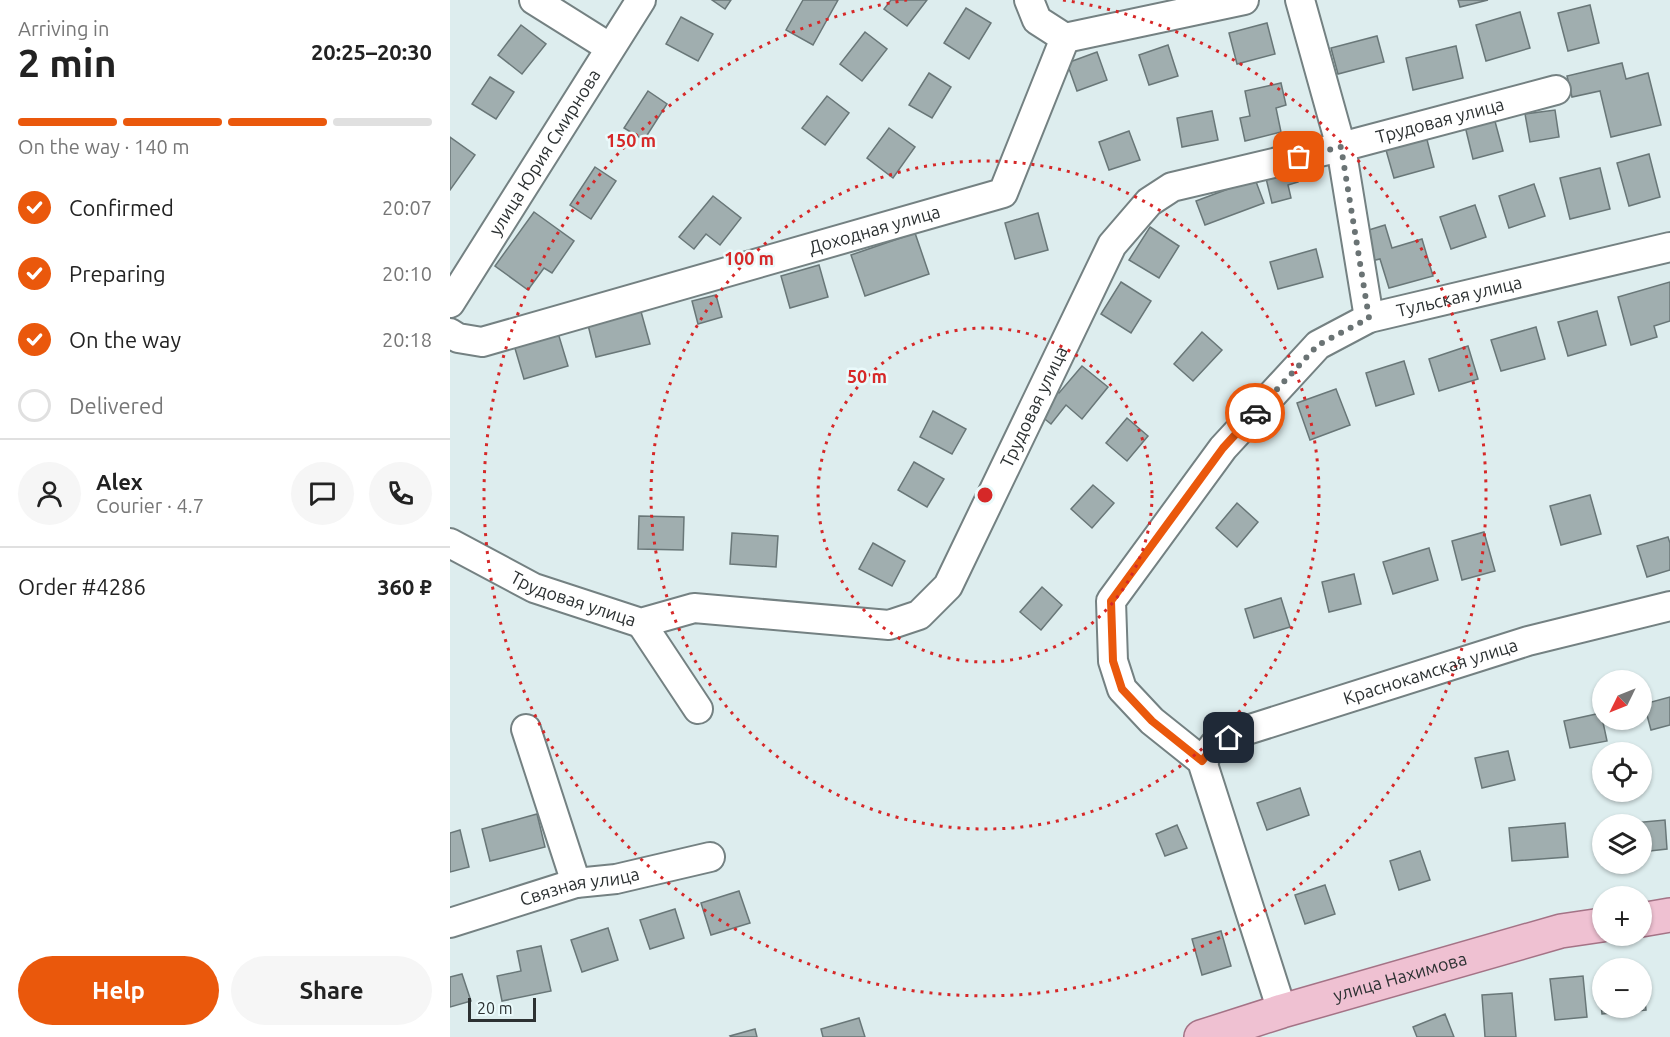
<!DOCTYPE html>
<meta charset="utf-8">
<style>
:root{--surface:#fff;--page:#f6f6f6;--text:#222;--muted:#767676;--line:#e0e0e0;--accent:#ea580c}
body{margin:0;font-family:Ubuntu,sans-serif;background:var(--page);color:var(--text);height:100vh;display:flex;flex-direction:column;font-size:22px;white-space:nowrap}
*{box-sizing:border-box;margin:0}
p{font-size:20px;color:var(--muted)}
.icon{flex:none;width:33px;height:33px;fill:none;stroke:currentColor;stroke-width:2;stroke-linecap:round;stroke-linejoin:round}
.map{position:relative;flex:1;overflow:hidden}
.sheet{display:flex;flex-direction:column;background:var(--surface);width:450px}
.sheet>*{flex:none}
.needle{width:39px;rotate:227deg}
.tools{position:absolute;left:1142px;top:670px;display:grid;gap:12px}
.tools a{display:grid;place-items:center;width:60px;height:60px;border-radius:50%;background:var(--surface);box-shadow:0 2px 4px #0004;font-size:30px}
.scale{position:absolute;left:18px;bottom:15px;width:68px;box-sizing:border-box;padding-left:6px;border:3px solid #2c3132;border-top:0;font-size:16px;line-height:21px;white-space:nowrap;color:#2c3132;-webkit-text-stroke:4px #eafafb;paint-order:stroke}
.pin{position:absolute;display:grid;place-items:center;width:51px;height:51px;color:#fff;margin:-26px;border-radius:12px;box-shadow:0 3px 9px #0006}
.courier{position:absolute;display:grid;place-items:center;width:60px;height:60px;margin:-30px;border:4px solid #ea580c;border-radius:50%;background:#fff;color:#222;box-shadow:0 2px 8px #0007}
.headline em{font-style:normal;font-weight:600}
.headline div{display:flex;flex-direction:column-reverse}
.headline{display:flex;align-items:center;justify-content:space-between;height:102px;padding:0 18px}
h1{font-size:39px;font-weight:600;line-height:45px}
.bar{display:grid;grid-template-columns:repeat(4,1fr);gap:9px 6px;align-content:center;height:72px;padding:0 18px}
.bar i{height:8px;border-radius:4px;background:var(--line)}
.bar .selected{background:var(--accent)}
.bar p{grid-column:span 4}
.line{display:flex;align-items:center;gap:15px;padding:0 18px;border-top:2px solid var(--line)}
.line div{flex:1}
.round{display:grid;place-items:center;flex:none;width:63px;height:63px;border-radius:32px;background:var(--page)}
ol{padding:0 18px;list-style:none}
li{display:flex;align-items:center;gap:18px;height:66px}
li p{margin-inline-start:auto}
li .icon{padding:6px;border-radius:50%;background:var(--accent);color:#fff;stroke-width:4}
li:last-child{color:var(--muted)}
li i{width:33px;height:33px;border:3px solid var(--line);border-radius:50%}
.primary-button{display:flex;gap:12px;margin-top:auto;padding:12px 18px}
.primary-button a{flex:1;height:69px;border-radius:36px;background:var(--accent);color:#fff;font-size:24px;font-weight:600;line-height:69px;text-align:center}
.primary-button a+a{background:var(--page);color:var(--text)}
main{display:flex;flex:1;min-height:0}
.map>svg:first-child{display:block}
.building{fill:#a0aeaf;stroke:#697778;stroke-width:1.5}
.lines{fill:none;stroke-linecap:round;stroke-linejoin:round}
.minor-casing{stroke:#748182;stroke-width:32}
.major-casing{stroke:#a47386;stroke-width:36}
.minor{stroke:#fff;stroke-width:28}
.major{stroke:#efc1d2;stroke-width:33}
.done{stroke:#6a7374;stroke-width:6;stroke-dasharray:0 10.8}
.route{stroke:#ea580c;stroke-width:8}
.ring{fill:none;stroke:#d62828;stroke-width:3;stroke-dasharray:3 6}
.labels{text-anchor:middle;stroke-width:5;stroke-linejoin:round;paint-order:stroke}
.street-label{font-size:18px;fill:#2c3132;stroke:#eafafb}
.centre{fill:#d62828;stroke:#eafafb;stroke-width:3}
.ring-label{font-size:18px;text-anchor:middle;font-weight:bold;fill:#d62828;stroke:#eafafb;stroke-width:5;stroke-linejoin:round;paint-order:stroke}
</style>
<main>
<section class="sheet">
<div class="headline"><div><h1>2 min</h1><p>Arriving in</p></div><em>20:25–20:30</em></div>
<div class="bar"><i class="selected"></i><i class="selected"></i><i class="selected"></i><i></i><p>On the way · 140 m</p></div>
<ol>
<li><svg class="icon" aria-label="check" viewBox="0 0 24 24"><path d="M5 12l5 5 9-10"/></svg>Confirmed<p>20:07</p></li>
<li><svg class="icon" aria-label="check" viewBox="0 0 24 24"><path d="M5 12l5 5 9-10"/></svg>Preparing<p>20:10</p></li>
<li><svg class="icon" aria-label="check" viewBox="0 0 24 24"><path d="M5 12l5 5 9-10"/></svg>On the way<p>20:18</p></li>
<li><i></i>Delivered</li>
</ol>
<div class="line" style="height:108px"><a class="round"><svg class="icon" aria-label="person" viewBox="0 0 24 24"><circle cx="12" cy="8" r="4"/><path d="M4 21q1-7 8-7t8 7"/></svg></a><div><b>Alex</b><p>Courier · 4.7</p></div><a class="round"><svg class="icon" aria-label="chat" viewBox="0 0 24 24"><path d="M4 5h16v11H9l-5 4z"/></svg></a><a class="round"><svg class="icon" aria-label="phone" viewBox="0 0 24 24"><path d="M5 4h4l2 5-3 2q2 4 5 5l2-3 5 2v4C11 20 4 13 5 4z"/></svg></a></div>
<div class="line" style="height:78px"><div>Order #4286</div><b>360 ₽</b></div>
<div class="primary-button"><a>Help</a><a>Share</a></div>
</section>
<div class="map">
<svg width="1220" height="1037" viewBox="0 0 1220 1037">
<rect width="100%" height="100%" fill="#ddedee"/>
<g class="building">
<path d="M262 0H281L275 9Z"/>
<path d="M353 0H388L363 45 336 30Z"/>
<path d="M441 0H477L457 26 434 9Z"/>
<path d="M1008 0H1038L1010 7Z"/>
<path d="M1140 5 1149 43 1118 51 1108 13Z"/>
<path d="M516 8 541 23 519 59 494 43Z"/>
<path d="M1070 12 1080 48 1036 61 1026 25Z"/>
<path d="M231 17 263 34 248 61 216 44Z"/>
<path d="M817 23 825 54 787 64 779 33Z"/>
<path d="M71 25 96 44 72 74 48 55Z"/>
<path d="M415 32 437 49 412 81 390 64Z"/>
<path d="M927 36 934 62 888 74 881 48Z"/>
<path d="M718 45 728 76 699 85 689 55Z"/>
<path d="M1006 46 1013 78 963 90 956 58Z"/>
<path d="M647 52 657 80 627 91 617 63Z"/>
<path d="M1172 63 1176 79 1198 73 1211 125 1161 137 1150 91 1122 97 1117 76Z"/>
<path d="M479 73 501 87 482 118 459 105Z"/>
<path d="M40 77 64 92 46 119 22 104Z"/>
<path d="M831 83 836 105 826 108 831 132 795 141 790 118 800 116 795 91Z"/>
<path d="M198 91 217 104 194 140 174 128Z"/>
<path d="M377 96 399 113 375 145 352 128Z"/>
<path d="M1105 110 1109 137 1080 142 1075 114Z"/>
<path d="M762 111 768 140 732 147 727 118Z"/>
<path d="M1043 114 1053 151 1023 159 1014 122Z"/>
<path d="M439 128 465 147 443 178 417 158Z"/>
<path d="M679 131 690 160 659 170 649 142Z"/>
<path d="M975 132 984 167 944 178 934 143Z"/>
<path d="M0 137 25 155 0 190Z"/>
<path d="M1199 154 1210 197 1179 206 1167 163Z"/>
<path d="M843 163 848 182 838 185 841 198 822 203 814 170Z"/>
<path d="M145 167 166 181 141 219 120 205Z"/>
<path d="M1150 168 1160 209 1120 219 1110 178Z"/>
<path d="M805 179 814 203 755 225 746 201Z"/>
<path d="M1084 184 1095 216 1059 228 1049 196Z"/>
<path d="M263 196 291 218 270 245 256 234 244 249 229 237Z"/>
<path d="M1025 205 1036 237 1001 249 990 217Z"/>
<path d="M84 212 124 241 102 273 94 268 78 290 45 266Z"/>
<path d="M588 213 598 250 565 259 555 223Z"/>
<path d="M935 225 942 248 972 239 983 276 939 288 930 259 917 262 909 233Z"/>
<path d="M700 227 729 246 709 278 679 260Z"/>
<path d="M465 233 479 274 415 296 401 255Z"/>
<path d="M866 249 873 277 828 289 820 262Z"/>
<path d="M369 265 378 297 340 308 331 276Z"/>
<path d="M671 282 701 301 681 333 651 314Z"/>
<path d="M1220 282V321L1204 326 1207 337 1181 345 1168 297Z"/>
<path d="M266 295 272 317 248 324 242 301Z"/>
<path d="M190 308 200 344 146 357 137 321Z"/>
<path d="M1147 311 1156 345 1118 356 1108 322Z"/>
<path d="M1086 327 1095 359 1051 371 1041 340Z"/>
<path d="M752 332 772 350 743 381 724 364Z"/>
<path d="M108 333 118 366 74 379 64 345Z"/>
<path d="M1018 346 1028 379 989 391 979 359Z"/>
<path d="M954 361 964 394 926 406 916 373Z"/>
<path d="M632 366 658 387 632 419 616 405 601 424 586 412 605 389 609 393Z"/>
<path d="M886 389 900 425 860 440 847 403Z"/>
<path d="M483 411 516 429 502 454 470 437Z"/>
<path d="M677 418 698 436 677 461 656 443Z"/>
<path d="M464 462 494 479 477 507 448 490Z"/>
<path d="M643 485 664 503 642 528 621 509Z"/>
<path d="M1140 495 1151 534 1111 545 1100 506Z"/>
<path d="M787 503 808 522 787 547 766 528Z"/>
<path d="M189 516 234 517 233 550 188 549Z"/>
<path d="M1034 532 1045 571 1012 580 1002 541Z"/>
<path d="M282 533 328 536 326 567 280 564Z"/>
<path d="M1218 537 1220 543V570L1197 577 1187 546Z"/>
<path d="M423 543 455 561 442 586 409 569Z"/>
<path d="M979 548 988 580 943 594 933 562Z"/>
<path d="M904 574 911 604 879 612 872 582Z"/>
<path d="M592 587 612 605 591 630 570 612Z"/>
<path d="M831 598 840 627 804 638 795 609Z"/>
<path d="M1220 697V725L1201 730 1194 704Z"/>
<path d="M1151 713 1157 741 1120 748 1114 721Z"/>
<path d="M1058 751 1065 780 1032 788 1025 758Z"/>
<path d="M850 788 859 815 817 830 807 803Z"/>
<path d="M87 814 95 847 40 861 32 829Z"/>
<path d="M1215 820 1217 849 1191 852V825H1161Z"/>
<path d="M1115 823 1118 857 1062 861 1059 828Z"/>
<path d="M727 825 737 848 715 856 706 834Z"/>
<path d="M10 830 19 867 0 872V833Z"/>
<path d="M970 851 980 880 949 890 940 861Z"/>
<path d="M875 885 885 914 855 924 845 895Z"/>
<path d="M289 891 300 923 261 935 251 903Z"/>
<path d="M225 909 234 938 200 949 190 920Z"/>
<path d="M158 928 168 960 132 972 121 940Z"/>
<path d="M771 931 781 966 752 975 742 939Z"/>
<path d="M91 946 101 991 52 1001 47 976 71 971 67 951Z"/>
<path d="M12 974 21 1001 0 1007V977Z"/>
<path d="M1133 976 1137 1017 1105 1020 1100 979Z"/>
<path d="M1191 979H1193L1196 1010 1152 1014 1149 984 1152 983V1008H1191Z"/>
<path d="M1062 993 1066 1037H1035L1032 995Z"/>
<path d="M995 1014 1004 1037H967L963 1027Z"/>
<path d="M409 1018 415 1037H373L371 1029Z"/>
<path d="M305 1029 307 1037H281L280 1036Z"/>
</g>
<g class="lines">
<g class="minor-casing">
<g id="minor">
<path d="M84 0 159 47"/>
<path d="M579 0 587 20 615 38"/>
<path d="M850 0 891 147 919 318"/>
<path d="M615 38 794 0"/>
<path id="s1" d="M0 303 191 0"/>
<path id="s2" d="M0 333 8 338 32 342 553 193 615 38"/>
<path id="s3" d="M0 543 84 588 191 623 244 608 439 625 469 615 498 586 662 245 699 202 722 187 891 147 1106 90"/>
<path d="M191 623 248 709"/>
<path d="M76 729 126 883"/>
<path id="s4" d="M752 761 765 744 794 731 1078 641 1220 606"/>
<path id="s5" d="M0 923 126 883 166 879 260 857"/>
<path id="s6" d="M832 1011 752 761 702 721 672 689 663 661 661 601 773 448 868 345 919 318 1220 247"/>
</g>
</g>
<g class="major-casing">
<g id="major">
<path d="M1191 920 1220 915"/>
<path id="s7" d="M751 1037 832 1011 1111 931 1152 925"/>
</g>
</g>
<use href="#minor" class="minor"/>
<use href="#major" class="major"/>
</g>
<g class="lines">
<path class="done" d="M805 413 868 345 919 318 891 147 849 157"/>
<path class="route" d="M779 738 765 744 752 761 702 721 672 689 663 661 661 601 773 448 805 413"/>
</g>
<g class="ring">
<circle cx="535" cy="495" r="167"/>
<circle cx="535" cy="495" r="334"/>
<path d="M613 0A501 501 0 1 1 457 0"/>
</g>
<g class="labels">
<g class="street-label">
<text dy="6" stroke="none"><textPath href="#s3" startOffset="1270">Трудовая улица</textPath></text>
<text dy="6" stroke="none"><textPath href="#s1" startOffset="178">улица Юрия Смирнова</textPath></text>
<text dy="6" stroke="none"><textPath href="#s2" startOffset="442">Доходная улица</textPath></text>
<text dy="6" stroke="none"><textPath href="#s6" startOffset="940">Тульская улица</textPath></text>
<text dy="6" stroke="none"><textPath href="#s3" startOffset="730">Трудовая улица</textPath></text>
<text dy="6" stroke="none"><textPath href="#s3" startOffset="136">Трудовая улица</textPath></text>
<text dy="6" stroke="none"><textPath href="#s4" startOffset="249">Краснокамская улица</textPath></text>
<text dy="6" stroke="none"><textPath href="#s5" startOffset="135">Связная улица</textPath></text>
<text dy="6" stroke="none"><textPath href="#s7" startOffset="208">улица Нахимова</textPath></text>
</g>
</g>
<circle cx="535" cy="495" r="9" class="centre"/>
<g class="ring-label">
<text x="181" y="147">150 m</text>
<text x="299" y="265">100 m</text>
<text x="417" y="383">50 m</text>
</g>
</svg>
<div class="tools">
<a><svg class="needle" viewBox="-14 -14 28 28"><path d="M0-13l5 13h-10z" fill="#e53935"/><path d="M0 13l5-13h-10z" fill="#767676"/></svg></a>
<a><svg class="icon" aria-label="locate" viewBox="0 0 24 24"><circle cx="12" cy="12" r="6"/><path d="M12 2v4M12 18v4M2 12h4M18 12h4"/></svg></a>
<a><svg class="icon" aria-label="layers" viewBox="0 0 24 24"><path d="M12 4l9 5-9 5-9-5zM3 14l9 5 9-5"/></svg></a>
<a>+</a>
<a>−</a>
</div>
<div class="scale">20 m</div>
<div class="pin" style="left:849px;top:157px;background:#ea580c"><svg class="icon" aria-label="bag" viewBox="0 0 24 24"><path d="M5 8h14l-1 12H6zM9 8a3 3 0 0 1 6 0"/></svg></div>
<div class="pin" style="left:779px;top:738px;background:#1f2937"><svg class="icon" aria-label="home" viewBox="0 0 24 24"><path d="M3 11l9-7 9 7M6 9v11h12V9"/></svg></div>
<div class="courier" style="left:805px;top:413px"><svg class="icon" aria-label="car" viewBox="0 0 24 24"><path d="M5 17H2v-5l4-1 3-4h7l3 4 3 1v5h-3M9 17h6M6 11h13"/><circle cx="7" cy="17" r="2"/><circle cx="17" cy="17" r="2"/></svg></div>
</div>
</main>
